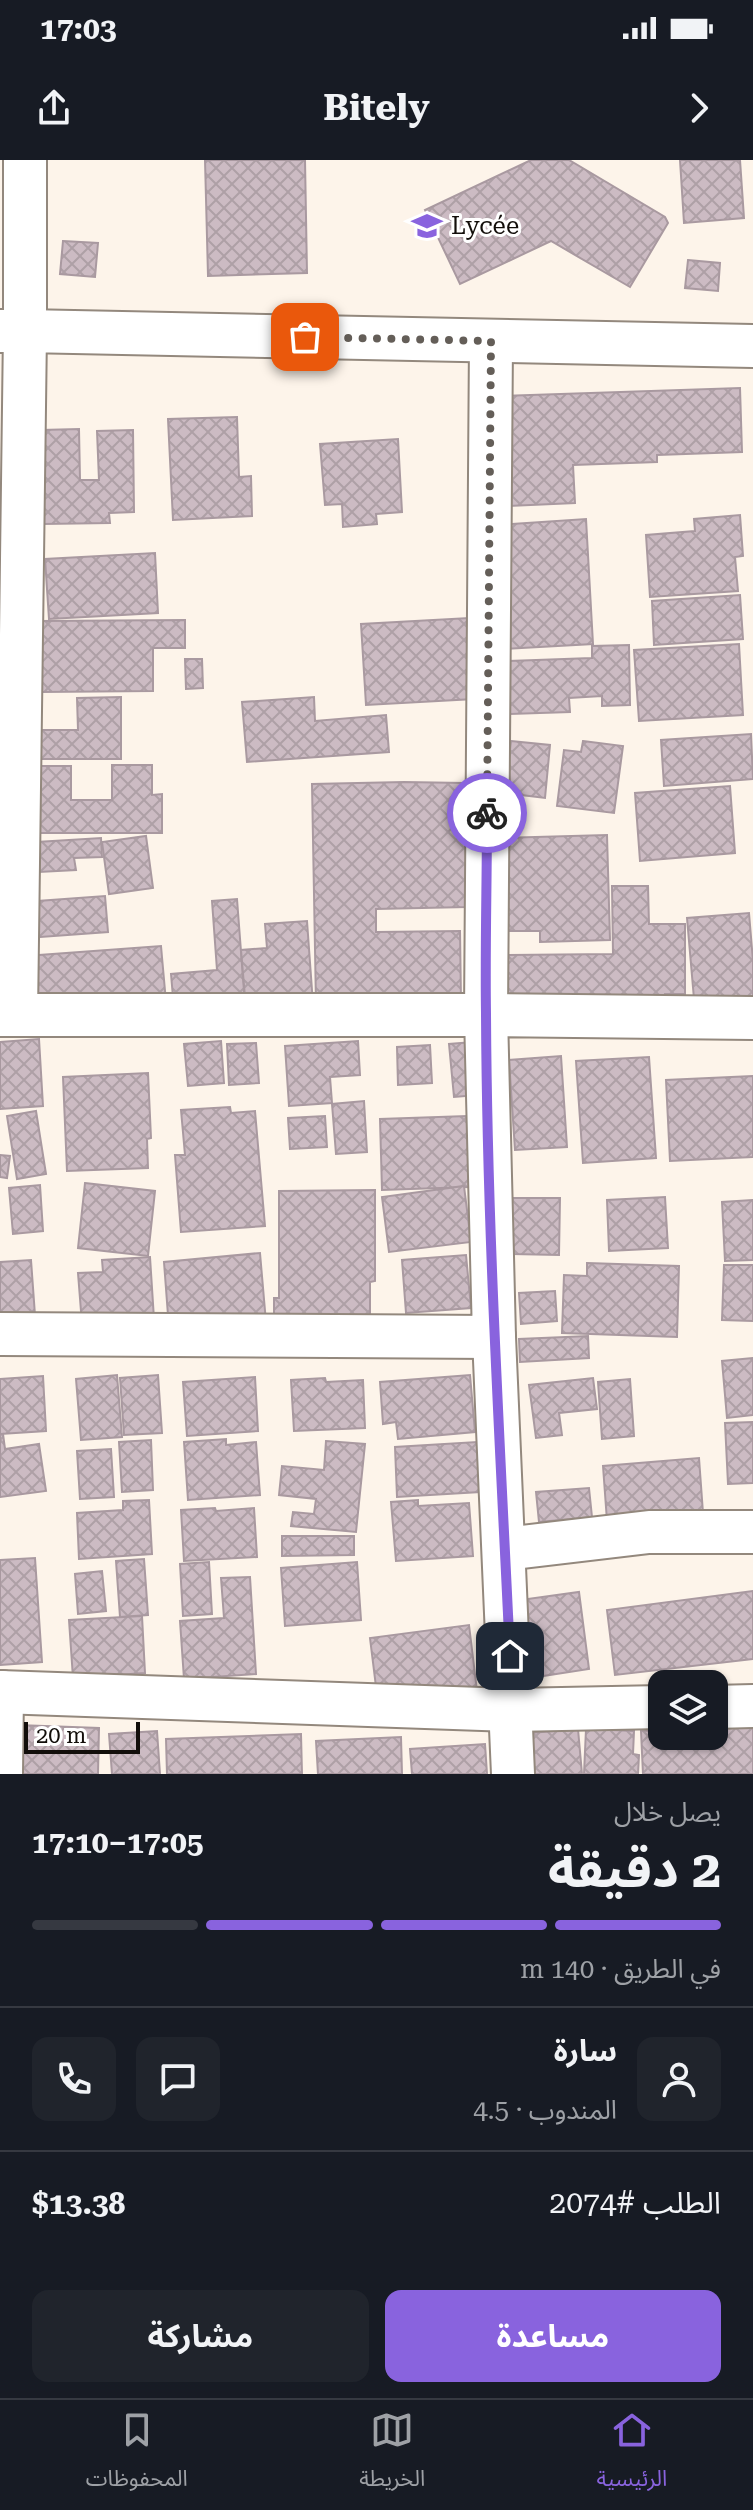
<!DOCTYPE html>
<html lang="ar">
<meta charset="utf-8">
<style>
:root{--surface:#171b24;--page:#20242c;--text:#f1f3f6;--muted:#9ea1a6;--line:#363941;--accent:#8963de}
body{margin:0;font-family:"Roboto Serif","Noto Sans Arabic",serif;background:var(--page);color:var(--text);direction:rtl;height:100vh;display:flex;flex-direction:column;font-size:30px;white-space:nowrap}
*{box-sizing:border-box;margin:0}
p{font-size:26px;color:var(--muted)}
.icon{flex:none;width:44px;height:44px;fill:none;stroke:currentColor;stroke-width:2;stroke-linecap:round;stroke-linejoin:round}
.map{position:relative;height:1614px;overflow:hidden;direction:ltr}
.details{display:flex;flex-direction:column;background:var(--surface);flex:1}
.details>*{flex:none}
.fabs{position:absolute;left:648px;top:1510px;display:grid;gap:16px}
.fabs a{display:grid;place-items:center;width:80px;height:80px;border-radius:16px;background:var(--surface);box-shadow:0 2px 6px #0004;font-size:40px}
.scale{position:absolute;left:24px;bottom:20px;width:116px;box-sizing:border-box;padding-left:8px;border:4px solid #120e0a;border-top:0;font-size:22px;line-height:28px;white-space:nowrap;color:#120e0a;-webkit-text-stroke:6px #fff;paint-order:stroke}
.pin{position:absolute;display:grid;place-items:center;width:68px;height:68px;color:#fff;margin:-34px;border-radius:16px;box-shadow:0 4px 12px #0006}
.courier{position:absolute;display:grid;place-items:center;width:80px;height:80px;margin:-40px;border:6px solid #8963de;border-radius:50%;background:#fff;color:#222;box-shadow:0 2px 10px #0007}
.summary em{font-style:normal;font-weight:700}
.summary div{display:flex;flex-direction:column-reverse}
.summary{display:flex;align-items:center;justify-content:space-between;height:136px;padding:0 32px}
h1{font-size:52px;font-weight:700;line-height:60px}
.bar{display:grid;grid-template-columns:repeat(4,1fr);gap:12px 8px;align-content:center;height:96px;padding:0 32px}
.bar i{height:10px;border-radius:6px;background:var(--line)}
.bar .active{background:var(--accent)}
.bar p{grid-column:span 4}
.line{display:flex;align-items:center;gap:20px;padding:0 32px;border-top:2px solid var(--line)}
.line div{flex:1}
.round{display:grid;place-items:center;flex:none;width:84px;height:84px;border-radius:16px;background:var(--page)}
.primary-button{display:flex;gap:16px;margin-top:auto;padding:16px 32px}
.primary-button a{flex:1;height:92px;border-radius:16px;background:var(--accent);color:#fff;font-size:32px;font-weight:700;line-height:92px;text-align:center}
.primary-button a+a{background:var(--page);color:var(--text)}
.status{display:flex;justify-content:space-between;align-items:center;height:56px;padding:0 40px;background:var(--surface);direction:ltr}
.status svg{height:22px;fill:currentColor}
header{display:flex;justify-content:space-between;align-items:center;height:104px;padding:0 32px;background:var(--surface);font-size:36px;font-weight:700}
.menu{display:flex;justify-content:space-around;align-items:center;height:112px;border-top:2px solid var(--line);background:var(--surface);font-size:22px;color:var(--muted)}
.menu a{display:grid;justify-items:center;gap:4px}
.menu .active{color:var(--accent)}
.map>svg:first-child{display:block}
.building{fill:url(#building-cross-hatch);stroke:#a999a0;stroke-width:2}
.lines{fill:none;stroke-linecap:round;stroke-linejoin:round}
.street-casing{stroke:#93887d;stroke-width:46}
.street{stroke:#fff;stroke-width:42}
.done{stroke:#645e58;stroke-width:8;stroke-dasharray:0 14.4}
.route{stroke:#8963de;stroke-width:10}
.labels{text-anchor:middle;stroke-width:6;stroke-linejoin:round;paint-order:stroke}
.poi-label{font-size:24px;fill:#120e0a;stroke:#fff;text-anchor:start}
</style>
<div class="status"><b>17:03</b><svg viewBox="0 0 49 12"><path d="M0 12V9h3v3zM5 12V6h3v6zM10 12V3h3v9zM15 12V0h3v12zM26 1h20v11H26zM47 4h2v5h-2z"/></svg></div>
<header><svg class="icon" aria-label="forward" viewBox="0 0 24 24"><path d="M9 5l7 7-7 7"/></svg>Bitely<svg class="icon" aria-label="share" viewBox="0 0 24 24"><path d="M12 15V3M7 8l5-5 5 5M5 13v7h14v-7"/></svg></header>
<div class="map">
<svg width="753" height="1614" viewBox="0 0 753 1614">
<defs>
<pattern id="building-cross-hatch" width="8" height="8" patternUnits="userSpaceOnUse" patternTransform="scale(2)"><rect width="8" height="8" fill="#ccbbc3"/><path d="M0 0l8 8M0 8l8-8" fill="none" stroke="#aea0a6"/></pattern>
</defs>
<rect width="100%" height="100%" fill="#fdf4ea"/>
<g class="building">
<path d="M205 0H305L307 113 208 116Z"/>
<path d="M531 0H569L665 57 668 63 630 127 551 81 460 124 425 50Z"/>
<path d="M680 0H740L744 58 684 63Z"/>
<path d="M63 81 98 83 95 117 60 114Z"/>
<path d="M688 100 720 103 718 131 685 128Z"/>
<path d="M740 228 742 292 657 295V302L573 305 575 343 507 346 503 236Z"/>
<path d="M237 257 239 317 251 316 252 356 173 360 168 259Z"/>
<path d="M79 269 80 320H99L97 271 133 270 134 352 109 353 110 363 43 364 41 270Z"/>
<path d="M398 279 402 352 376 354 377 364 343 367 342 344 325 345 320 284Z"/>
<path d="M740 355 743 396 735 397 738 431 650 437 646 375 695 371 694 359Z"/>
<path d="M586 359 593 484 503 489 496 365Z"/>
<path d="M155 393 158 453 49 459 45 399Z"/>
<path d="M740 435 743 479 654 485 652 441Z"/>
<path d="M469 458 474 539 366 545 361 464Z"/>
<path d="M185 460V488H153V531L42 532 41 461Z"/>
<path d="M739 484 743 555 639 561 634 490Z"/>
<path d="M629 485 630 545 602 546V536L569 538 570 552 510 554 509 501 592 498V486Z"/>
<path d="M185 499H202L203 528 186 529Z"/>
<path d="M121 537V599H40V570H78L77 538Z"/>
<path d="M314 537 315 561 386 555 389 592 247 602 242 542Z"/>
<path d="M751 574 753 619 664 626 661 580Z"/>
<path d="M511 581 550 585 545 638 505 633Z"/>
<path d="M583 581 623 586 614 653 557 646 564 590 581 592Z"/>
<path d="M112 605H152V635L162 634V673H37V606H71V640H112Z"/>
<path d="M404 622 465 623 467 747 376 749V772L460 771 461 841 316 844 312 624Z"/>
<path d="M730 626 735 693 640 701 635 633Z"/>
<path d="M607 675 610 780 540 782V771H502L499 678Z"/>
<path d="M146 676 153 728 109 734 102 682Z"/>
<path d="M101 678 102 697 74 698 76 710 39 712 37 682Z"/>
<path d="M612 726H648L649 764H685V834H665L666 851 499 852V795L613 794Z"/>
<path d="M105 736 108 772 27 778 24 742Z"/>
<path d="M237 739 245 844 174 849 171 814 217 810 212 741Z"/>
<path d="M749 753 753 801V858L696 862 687 758Z"/>
<path d="M307 761 313 844 246 849 241 790 267 788 265 764Z"/>
<path d="M161 786 166 842 30 852 26 796Z"/>
<path d="M39 879 43 946 0 949V882Z"/>
<path d="M221 881 224 923 188 926 184 884Z"/>
<path d="M358 881 360 915 330 917 332 943 289 946 285 886Z"/>
<path d="M473 882 477 935 454 937 449 884Z"/>
<path d="M256 883 259 923 229 925 227 884Z"/>
<path d="M430 885 432 923 398 925 397 887Z"/>
<path d="M561 896 567 987 515 990 509 900Z"/>
<path d="M649 897 656 998 583 1003 576 901Z"/>
<path d="M148 913 151 978 147 979 148 1008 67 1011 63 917Z"/>
<path d="M753 916V997L670 1001 666 920Z"/>
<path d="M364 941 367 992 336 994 332 944Z"/>
<path d="M230 947 231 953 255 951 265 1066 181 1072 175 995H185L181 950Z"/>
<path d="M36 951 46 1014 17 1019 7 956Z"/>
<path d="M325 956 327 987 290 989 288 958Z"/>
<path d="M467 956 469 1027 382 1030 380 959Z"/>
<path d="M0 995 10 996 7 1018 0 1017Z"/>
<path d="M85 1023 155 1031 148 1096 78 1088Z"/>
<path d="M40 1025 43 1071 13 1074 9 1028Z"/>
<path d="M464 1026 471 1082 389 1092 382 1037Z"/>
<path d="M375 1030V1121L370 1122V1155H274V1138H279V1031Z"/>
<path d="M665 1037 668 1088 609 1091 607 1040Z"/>
<path d="M512 1038H560L559 1095 512 1094Z"/>
<path d="M753 1040V1100L725 1101 722 1042Z"/>
<path d="M260 1093 267 1174 170 1182 164 1102Z"/>
<path d="M466 1095 471 1148 406 1153 402 1100Z"/>
<path d="M150 1097 154 1159 82 1164 78 1113 103 1112 102 1100Z"/>
<path d="M31 1100 36 1169 0 1172V1102Z"/>
<path d="M587 1103 679 1106 677 1177 562 1173 564 1115 587 1116Z"/>
<path d="M724 1105H753V1161L722 1160Z"/>
<path d="M555 1131 557 1161 521 1164 519 1133Z"/>
<path d="M588 1176 589 1198 520 1202 519 1179Z"/>
<path d="M753 1198V1255L727 1258 722 1201Z"/>
<path d="M117 1215 122 1277 81 1280 76 1219Z"/>
<path d="M158 1215 162 1273 124 1275 120 1218Z"/>
<path d="M470 1215 475 1272 398 1279 396 1262 383 1264 380 1222Z"/>
<path d="M43 1216 46 1271 0 1274V1219Z"/>
<path d="M255 1217 258 1271 187 1276 183 1222Z"/>
<path d="M325 1218 326 1222 363 1220 365 1268 294 1271 291 1220Z"/>
<path d="M593 1218 597 1249 559 1253 562 1275 536 1278 529 1225Z"/>
<path d="M630 1219 634 1276 602 1279 598 1222Z"/>
<path d="M753 1262V1323L728 1324 725 1263Z"/>
<path d="M3 1274 5 1289 39 1284 46 1331 0 1337V1275Z"/>
<path d="M226 1279V1285L256 1282 260 1335 188 1340 184 1282Z"/>
<path d="M151 1280 153 1330 122 1332 119 1282Z"/>
<path d="M326 1281 365 1284 356 1372 291 1366 293 1352 314 1354 316 1339 279 1335 282 1306 324 1310Z"/>
<path d="M477 1282 480 1332 397 1337 395 1287Z"/>
<path d="M111 1289 114 1337 80 1339 77 1291Z"/>
<path d="M699 1298 703 1353 607 1361 603 1306Z"/>
<path d="M589 1328 592 1357 539 1362 536 1332Z"/>
<path d="M149 1340 152 1394 79 1399 77 1353 123 1350V1341Z"/>
<path d="M418 1340V1346L469 1343 473 1396 396 1401 391 1342Z"/>
<path d="M215 1348 216 1351 254 1348 257 1397 184 1401 181 1350Z"/>
<path d="M282 1376H354V1395L282 1396Z"/>
<path d="M35 1398 42 1502 0 1505V1400Z"/>
<path d="M144 1399 148 1455 120 1457 116 1401Z"/>
<path d="M209 1402 212 1454 183 1456 180 1404Z"/>
<path d="M357 1402 361 1460 285 1466 281 1408Z"/>
<path d="M102 1411 106 1451 78 1454 75 1414Z"/>
<path d="M250 1417 256 1514 184 1519 180 1461 224 1458 221 1418Z"/>
<path d="M753 1431V1499L615 1515 607 1450Z"/>
<path d="M579 1432 589 1509 530 1518 520 1440Z"/>
<path d="M142 1456 145 1513 73 1518 69 1460Z"/>
<path d="M469 1465 477 1531 378 1543 370 1478Z"/>
<path d="M17 1565 99 1568 98 1614H16Z"/>
<path d="M753 1567V1614H643L641 1571 662 1570V1576H714V1568Z"/>
<path d="M578 1569 582 1614H521L518 1574Z"/>
<path d="M586 1569 634 1571 633 1594 639 1595 638 1614H584Z"/>
<path d="M157 1571 160 1614H112L109 1574Z"/>
<path d="M301 1574 302 1614H167L166 1579Z"/>
<path d="M401 1577 402 1614H318L316 1581Z"/>
<path d="M485 1584 487 1614H412L410 1589Z"/>
</g>
<g class="lines">
<g class="street-casing">
<g id="street">
<path d="M0 171H25V0"/>
<path d="M0 855H486L491 181"/>
<path d="M16 855 25 171 753 186"/>
<path d="M0 1174 494 1177 486 855 753 858"/>
<path d="M494 1177 513 1614"/>
<path d="M505 1389 649 1372H753"/>
<path d="M0 1532 512 1550 662 1547"/>
<path d="M714 1547 753 1546"/>
<path d="M1 1614 2 1532"/>
</g>
</g>
<use href="#street" class="street"/>
</g>
<g class="lines">
<path class="done" d="M305 177 491 181 487 653"/>
<path class="route" d="M487 653C487 720 485 786 486 853 487 1068 500 1282 510 1496"/>
</g>
<defs>
<g id="school-bare" transform="scale(2.4)"><path d="M0-5L7-2L0 1L-7-2ZM-4 1L0 2.5L4 1V4Q0 6-4 4Z" fill="#8963de" stroke="#fff" stroke-width="2.5" paint-order="stroke"/></g>
</defs>
<g fill-rule="evenodd">
<use href="#school-bare" x="427" y="66"/>
</g>
<g class="labels">
<g class="poi-label">
<text x="451" y="74">Lycée</text>
</g>
</g>
</svg>
<div class="fabs">
<a><svg class="icon" aria-label="layers" viewBox="0 0 24 24"><path d="M12 4l9 5-9 5-9-5zM3 14l9 5 9-5"/></svg></a>
</div>
<div class="scale">20 m</div>
<div class="pin" style="left:305px;top:177px;background:#ea580c"><svg class="icon" aria-label="bag" viewBox="0 0 24 24"><path d="M5 8h14l-1 12H6zM9 8a3 3 0 0 1 6 0"/></svg></div>
<div class="pin" style="left:510px;top:1496px;background:#1f2937"><svg class="icon" aria-label="home" viewBox="0 0 24 24"><path d="M3 11l9-7 9 7M6 9v11h12V9"/></svg></div>
<div class="courier" style="left:487px;top:653px"><svg class="icon" aria-label="bike" viewBox="0 0 24 24"><circle cx="6" cy="16" r="4"/><circle cx="18" cy="16" r="4"/><path d="M6 16l4-8h5l3 8M10 8l3 8H6M13 5h3"/></svg></div>
</div>
<section class="details">
<div class="summary"><div><h1>2 دقيقة</h1><p>يصل خلال</p></div><em>17:05–17:10</em></div>
<div class="bar"><i class="active"></i><i class="active"></i><i class="active"></i><i></i><p>في الطريق · 140 m</p></div>
<div class="line" style="height:144px"><a class="round"><svg class="icon" aria-label="person" viewBox="0 0 24 24"><circle cx="12" cy="8" r="4"/><path d="M4 21q1-7 8-7t8 7"/></svg></a><div><b>سارة</b><p>المندوب · 4.5</p></div><a class="round"><svg class="icon" aria-label="chat" viewBox="0 0 24 24"><path d="M4 5h16v11H9l-5 4z"/></svg></a><a class="round"><svg class="icon" aria-label="phone" viewBox="0 0 24 24"><path d="M5 4h4l2 5-3 2q2 4 5 5l2-3 5 2v4C11 20 4 13 5 4z"/></svg></a></div>
<div class="line" style="height:104px"><div>الطلب #2074</div><b>$13.38</b></div>
<div class="primary-button"><a>مساعدة</a><a>مشاركة</a></div>
</section>
<nav class="menu">
<a class="active"><svg class="icon" aria-label="home" viewBox="0 0 24 24"><path d="M3 11l9-7 9 7M6 9v11h12V9"/></svg>الرئيسية</a>
<a><svg class="icon" aria-label="map" viewBox="0 0 24 24"><path d="M3 6l6-2 6 2 6-2v14l-6 2-6-2-6 2zM9 4v14M15 6v14"/></svg>الخريطة</a>
<a><svg class="icon" aria-label="saved" viewBox="0 0 24 24"><path d="M7 4h10v16l-5-4-5 4z"/></svg>المحفوظات</a>
</nav>
